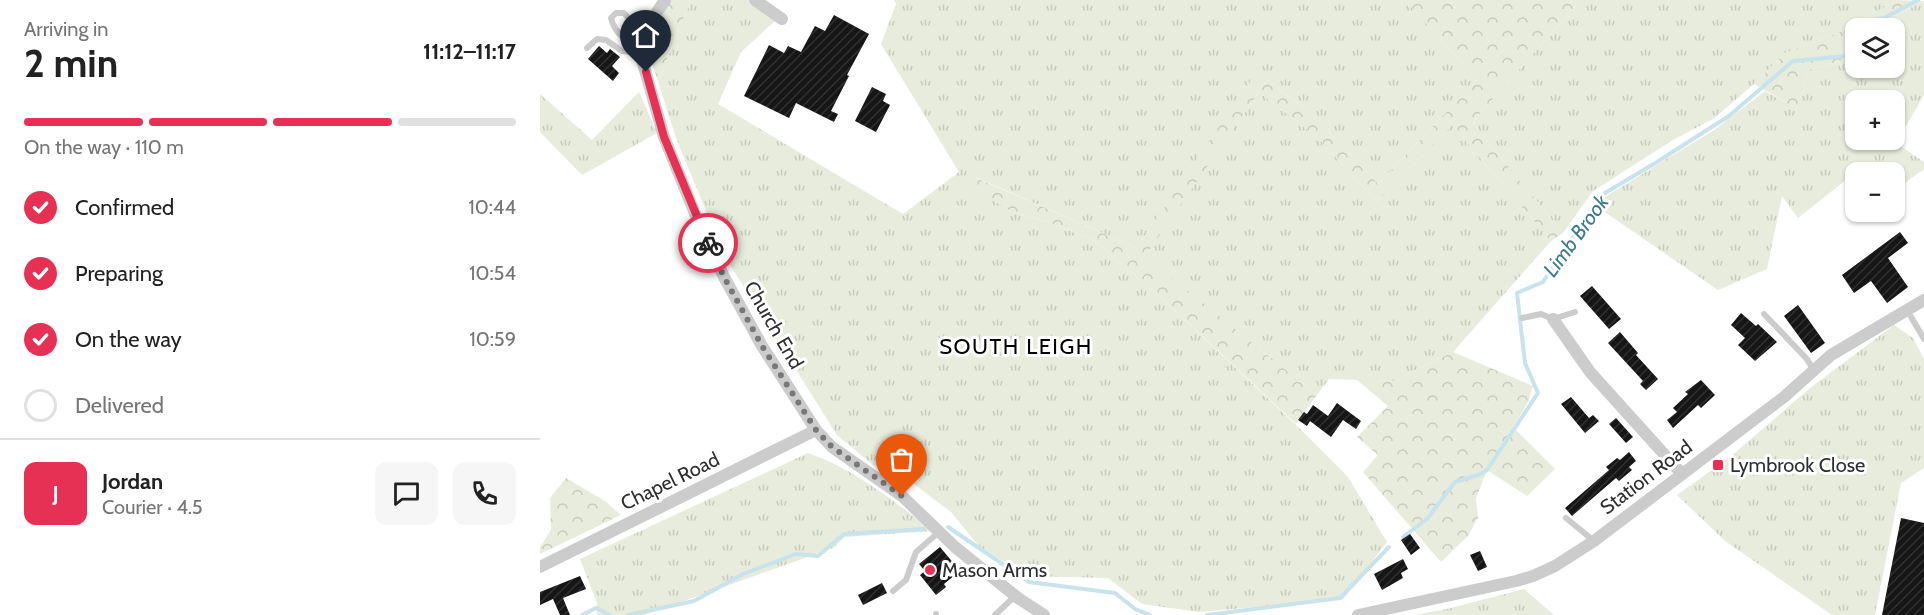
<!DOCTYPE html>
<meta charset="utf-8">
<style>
:root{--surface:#fff;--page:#f6f6f6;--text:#222;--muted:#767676;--line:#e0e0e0;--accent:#e63054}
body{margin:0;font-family:Cabin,sans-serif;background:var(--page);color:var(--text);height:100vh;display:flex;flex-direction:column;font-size:22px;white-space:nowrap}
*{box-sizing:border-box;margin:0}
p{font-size:20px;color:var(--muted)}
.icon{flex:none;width:33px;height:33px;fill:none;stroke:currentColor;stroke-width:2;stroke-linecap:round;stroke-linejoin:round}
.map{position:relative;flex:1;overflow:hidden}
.details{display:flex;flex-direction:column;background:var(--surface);width:540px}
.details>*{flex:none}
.tools{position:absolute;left:1305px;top:18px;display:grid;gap:12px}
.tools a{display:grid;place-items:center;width:60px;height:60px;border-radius:12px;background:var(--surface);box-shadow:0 2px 4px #0004;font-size:30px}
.pin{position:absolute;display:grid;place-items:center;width:51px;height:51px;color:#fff;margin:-62px -26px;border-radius:50% 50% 50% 0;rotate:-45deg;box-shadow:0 0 6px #0007}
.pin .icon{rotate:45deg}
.courier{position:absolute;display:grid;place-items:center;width:60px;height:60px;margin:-30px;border:4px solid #e63054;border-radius:50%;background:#fff;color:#222;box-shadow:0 2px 8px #0007}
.summary em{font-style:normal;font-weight:700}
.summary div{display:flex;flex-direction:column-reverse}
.summary{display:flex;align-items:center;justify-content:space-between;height:102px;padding:0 24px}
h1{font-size:39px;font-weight:700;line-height:45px}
.bar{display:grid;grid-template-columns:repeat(4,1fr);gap:9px 6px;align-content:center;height:72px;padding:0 24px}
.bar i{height:8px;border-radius:4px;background:var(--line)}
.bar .selected{background:var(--accent)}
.bar p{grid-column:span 4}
.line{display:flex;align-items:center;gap:15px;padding:0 24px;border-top:2px solid var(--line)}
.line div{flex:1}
.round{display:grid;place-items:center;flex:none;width:63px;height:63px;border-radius:12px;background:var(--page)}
ol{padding:0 24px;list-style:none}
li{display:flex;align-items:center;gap:18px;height:66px}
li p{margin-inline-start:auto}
li .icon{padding:6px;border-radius:50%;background:var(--accent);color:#fff;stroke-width:4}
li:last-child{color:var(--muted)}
li i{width:33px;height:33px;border:3px solid var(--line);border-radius:50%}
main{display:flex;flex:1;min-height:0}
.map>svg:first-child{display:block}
.grass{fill:url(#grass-tufts);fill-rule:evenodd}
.forest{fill:url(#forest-crowns)}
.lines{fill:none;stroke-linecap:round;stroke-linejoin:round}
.stream{stroke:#c8e3ec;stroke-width:4}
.building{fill:url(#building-hatch)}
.service{stroke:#ccc;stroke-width:6}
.minor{stroke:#ccc;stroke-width:12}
.done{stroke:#787878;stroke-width:6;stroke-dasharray:0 10.8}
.route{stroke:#e63054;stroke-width:8}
.poi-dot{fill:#e63054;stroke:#fff;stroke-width:2}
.labels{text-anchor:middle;stroke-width:6;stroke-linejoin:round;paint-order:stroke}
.street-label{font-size:20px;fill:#2f2f2f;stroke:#fff}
.poi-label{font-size:20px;fill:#2f2f2f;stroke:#fff;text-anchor:start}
.water-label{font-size:21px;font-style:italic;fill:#3c7b91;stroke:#fff}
.quarter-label{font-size:22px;letter-spacing:1.5px;fill:#000;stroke:#fff}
</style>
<main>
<section class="details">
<div class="summary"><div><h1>2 min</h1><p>Arriving in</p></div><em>11:12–11:17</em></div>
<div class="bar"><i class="selected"></i><i class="selected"></i><i class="selected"></i><i></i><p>On the way · 110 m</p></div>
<ol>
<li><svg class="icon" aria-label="check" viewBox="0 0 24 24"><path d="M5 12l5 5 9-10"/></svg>Confirmed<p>10:44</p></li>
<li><svg class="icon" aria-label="check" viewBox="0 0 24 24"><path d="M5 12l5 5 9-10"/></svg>Preparing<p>10:54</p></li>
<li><svg class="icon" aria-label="check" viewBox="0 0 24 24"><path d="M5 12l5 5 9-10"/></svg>On the way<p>10:59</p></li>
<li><i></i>Delivered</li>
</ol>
<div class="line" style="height:108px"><b class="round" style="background:var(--accent);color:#fff">J</b><div><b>Jordan</b><p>Courier · 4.5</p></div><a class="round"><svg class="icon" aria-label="chat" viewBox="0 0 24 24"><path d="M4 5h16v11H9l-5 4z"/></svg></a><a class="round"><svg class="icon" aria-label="phone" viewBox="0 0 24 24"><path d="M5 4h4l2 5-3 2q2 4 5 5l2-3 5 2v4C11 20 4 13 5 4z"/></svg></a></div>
</section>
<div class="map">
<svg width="1384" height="615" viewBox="0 0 1384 615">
<defs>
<pattern id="grass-tufts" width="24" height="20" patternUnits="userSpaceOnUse" patternTransform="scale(1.5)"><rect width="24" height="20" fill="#e7ecdc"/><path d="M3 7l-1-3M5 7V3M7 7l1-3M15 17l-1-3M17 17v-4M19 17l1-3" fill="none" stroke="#c6cbbd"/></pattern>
<pattern id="forest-crowns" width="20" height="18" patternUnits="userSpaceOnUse" patternTransform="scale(1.5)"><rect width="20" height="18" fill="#e7ecdc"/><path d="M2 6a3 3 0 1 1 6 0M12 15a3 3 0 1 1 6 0" fill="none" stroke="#c6cbbd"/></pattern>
<pattern id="building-hatch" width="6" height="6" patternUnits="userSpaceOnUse" patternTransform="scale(1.5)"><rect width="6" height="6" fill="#161616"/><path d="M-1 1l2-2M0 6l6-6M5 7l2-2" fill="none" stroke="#303030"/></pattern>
</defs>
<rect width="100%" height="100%" fill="#fff"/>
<g class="grass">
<path d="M151 0H209L236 20 201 52 178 104 363 214 419 172 341 44 356 4 354 0H865L937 80 838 184 774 116 727 80 723 86 713 78 596 249 590 245 435 177 473 212 508 222 555 241 616 293 755 424 808 477 847 542 803 599 659 612 602 604 568 578 487 576 439 546 411 512 370 481 333 465 297 435 185 257 136 138 118 81Z"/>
<path d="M1041 0H1357L1298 33 1245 53 1214 84 1173 119 1133 140 1053 191 1023 233 935 126 934 120Z"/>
<path d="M1384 1V95L1356 143 1384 162V169L1355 190 1354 172H1324L1322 170 1316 172 1258 218 1242 196 1227 269 1178 290 1053 204 1174 130 1225 91 1257 109 1268 70 1300 61 1315 47 1316 68H1354V28H1329ZM1316 100H1354V140H1316Z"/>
<path d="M99 92 117 133 42 175 0 132V94L52 140Z"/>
<path d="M719 92 777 137 837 202 912 125 1011 241 913 352 853 381 789 379 777 395 604 256Z"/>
<path d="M1354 325 1373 338 1384 359V468L1361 483 1335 615H1292L1185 541 1137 495 1190 457 1270 388Z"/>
<path d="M268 453C315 469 354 502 394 531L305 537 293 548 105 615H57V603L40 559Z"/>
<path d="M984 589 1014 615H875L911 608Z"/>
</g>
<g class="forest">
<path d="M131 0H151L118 81 106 46 121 12Z"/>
<path d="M865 0H1041L934 120 935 126 1023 233 1011 241 912 125 837 202 777 137 719 92 605 256 777 395 756 424 616 293 555 241 508 222 473 212 427 187 434 177 590 245 596 249 713 77 723 86 727 80 774 116 838 184 937 80Z"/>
<path d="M1357 0 1384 1 1329 28H1316L1315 47 1300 61 1268 70 1257 109 1214 84 1245 53 1298 33Z"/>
<path d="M913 352 993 386 988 402 955 458 975 429 1015 469 987 496 947 470 936 498 938 518 928 536 901 562 823 472 838 455 817 437 848 406 816 379 853 381Z"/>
<path d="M26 478 65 501 81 515 0 554V547L11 530 10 498Z"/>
</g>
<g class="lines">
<g class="stream">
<path d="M1320 28 1323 22 1344 18 1378 0"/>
<path d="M408 527 489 582 575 593 595 609 610 615"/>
<path d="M863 537 887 519 915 482 941 474 947 470 998 393 985 363 977 293 1003 282 1060 196 1117 162 1189 116 1253 61 1306 56 1316 37"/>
<path d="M42 615 56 608 70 615"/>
<path d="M88 615 154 601 203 574 256 554 278 556 304 534 384 529"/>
<path d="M667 615 800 598 849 547"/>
</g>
</g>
<g class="building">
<path d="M294 15 329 34 307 75 309 76 291 111 298 114 294 122 256 103 249 118 204 96 229 45 244 53 248 46 261 52 275 26 285 31Z"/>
<path d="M59 46 67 53 70 49 80 57 72 66 79 73 73 81 48 59Z"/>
<path d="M332 87 346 94 343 101 350 105 336 132 315 121Z"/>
<path d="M1360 232 1368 243 1348 258 1368 287 1347 303 1331 281 1314 293 1302 275Z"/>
<path d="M1052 286 1081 319 1069 329 1040 296Z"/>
<path d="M1258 305 1285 343 1271 353 1244 316Z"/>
<path d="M1201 313 1216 326 1218 324 1237 342 1215 361 1198 345 1205 338 1191 325Z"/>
<path d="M1080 332 1098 353 1096 355 1118 379 1106 390 1100 384 1103 381 1068 343Z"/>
<path d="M1161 380 1175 395 1161 408 1158 405 1133 428 1127 420 1137 412 1133 408 1148 394 1145 392Z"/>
<path d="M1031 397 1049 418 1053 415 1059 421 1045 433 1021 404Z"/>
<path d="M797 403 821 421 816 429 803 420 791 437 770 421 767 426 758 420 764 412 767 414 773 405 788 416Z"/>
<path d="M1076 418 1093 437 1086 443 1069 424Z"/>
<path d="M1089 452 1096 461 1089 467 1092 470 1079 481 1076 478 1032 516 1025 508 1069 470 1066 467 1077 458 1080 460Z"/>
<path d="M1361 518 1384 523V615H1342Z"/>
<path d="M870 534 880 548 871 555 861 540Z"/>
<path d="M400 547 420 571 404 584 406 587 396 595 380 575 385 571 379 564Z"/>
<path d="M940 551 947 567 938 571 930 555Z"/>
<path d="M863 559 868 569 861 573 863 578 842 590 834 574Z"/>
<path d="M40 576 46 589 23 598 30 615H20L13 599 0 605V592Z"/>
<path d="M342 583 347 593 323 605 318 595Z"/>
</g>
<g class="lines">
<g class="service">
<path d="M102 44C88 45 74 32 71 18L76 13H84L105 36"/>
<path d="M47 48 57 39 66 40 82 51 101 53"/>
<path d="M1367 310 1384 339"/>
<path d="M1224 314 1266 358 1274 370"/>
<path d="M982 318 1001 314 1013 319 1035 312"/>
<path d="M1026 518 1054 541"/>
<path d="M353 591 366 580 376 552 399 532"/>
<path d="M396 614V615"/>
<path d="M455 615 475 596"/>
</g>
<g class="minor">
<path d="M125 0C114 16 101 36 101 56L124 137 158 221 184 277 222 346 276 430 292 447 362 496 415 547 478 598 504 615"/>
<path d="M215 0 242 19"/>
<path d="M1013 319 1050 372 1142 474"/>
<path d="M0 567 276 430"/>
<path d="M818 615 976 581 993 576 1015 566 1054 541 1244 397 1291 355 1384 300"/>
</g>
</g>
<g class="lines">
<path class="done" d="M168 243 184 277 222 346 276 430 292 447 362 496"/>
<path class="route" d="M106 72 124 137 168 243"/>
</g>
<g class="poi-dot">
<rect x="1172" y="459" width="12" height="12" rx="3"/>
<circle cx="390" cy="570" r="6"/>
</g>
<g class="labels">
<g class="street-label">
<text transform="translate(234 325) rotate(60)" y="7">Church End</text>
<text transform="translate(1106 477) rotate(-37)" y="7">Station Road</text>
<text transform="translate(130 481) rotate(-26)" y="7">Chapel Road</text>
</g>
<g class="poi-label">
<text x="1190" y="472">Lymbrook Close</text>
<text x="402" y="577">Mason Arms</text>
</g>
<g class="water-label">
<text transform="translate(1036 236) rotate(-54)" y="7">Limb Brook</text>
</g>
<g class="quarter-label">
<text x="476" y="354">SOUTH LEIGH</text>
</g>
</g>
</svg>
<div class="tools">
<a><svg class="icon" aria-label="layers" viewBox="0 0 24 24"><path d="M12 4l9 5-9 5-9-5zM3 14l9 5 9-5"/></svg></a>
<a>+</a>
<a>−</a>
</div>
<div class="pin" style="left:362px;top:496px;background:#ea580c"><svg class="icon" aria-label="bag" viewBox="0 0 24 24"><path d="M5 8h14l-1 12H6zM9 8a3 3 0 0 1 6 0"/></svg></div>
<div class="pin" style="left:106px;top:72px;background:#1f2937"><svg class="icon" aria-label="home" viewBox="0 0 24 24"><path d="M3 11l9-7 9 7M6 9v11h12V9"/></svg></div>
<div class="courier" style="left:168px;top:243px"><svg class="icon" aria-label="bike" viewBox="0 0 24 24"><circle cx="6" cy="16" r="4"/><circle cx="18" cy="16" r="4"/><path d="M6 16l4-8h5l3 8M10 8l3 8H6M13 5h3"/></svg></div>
</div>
</main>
